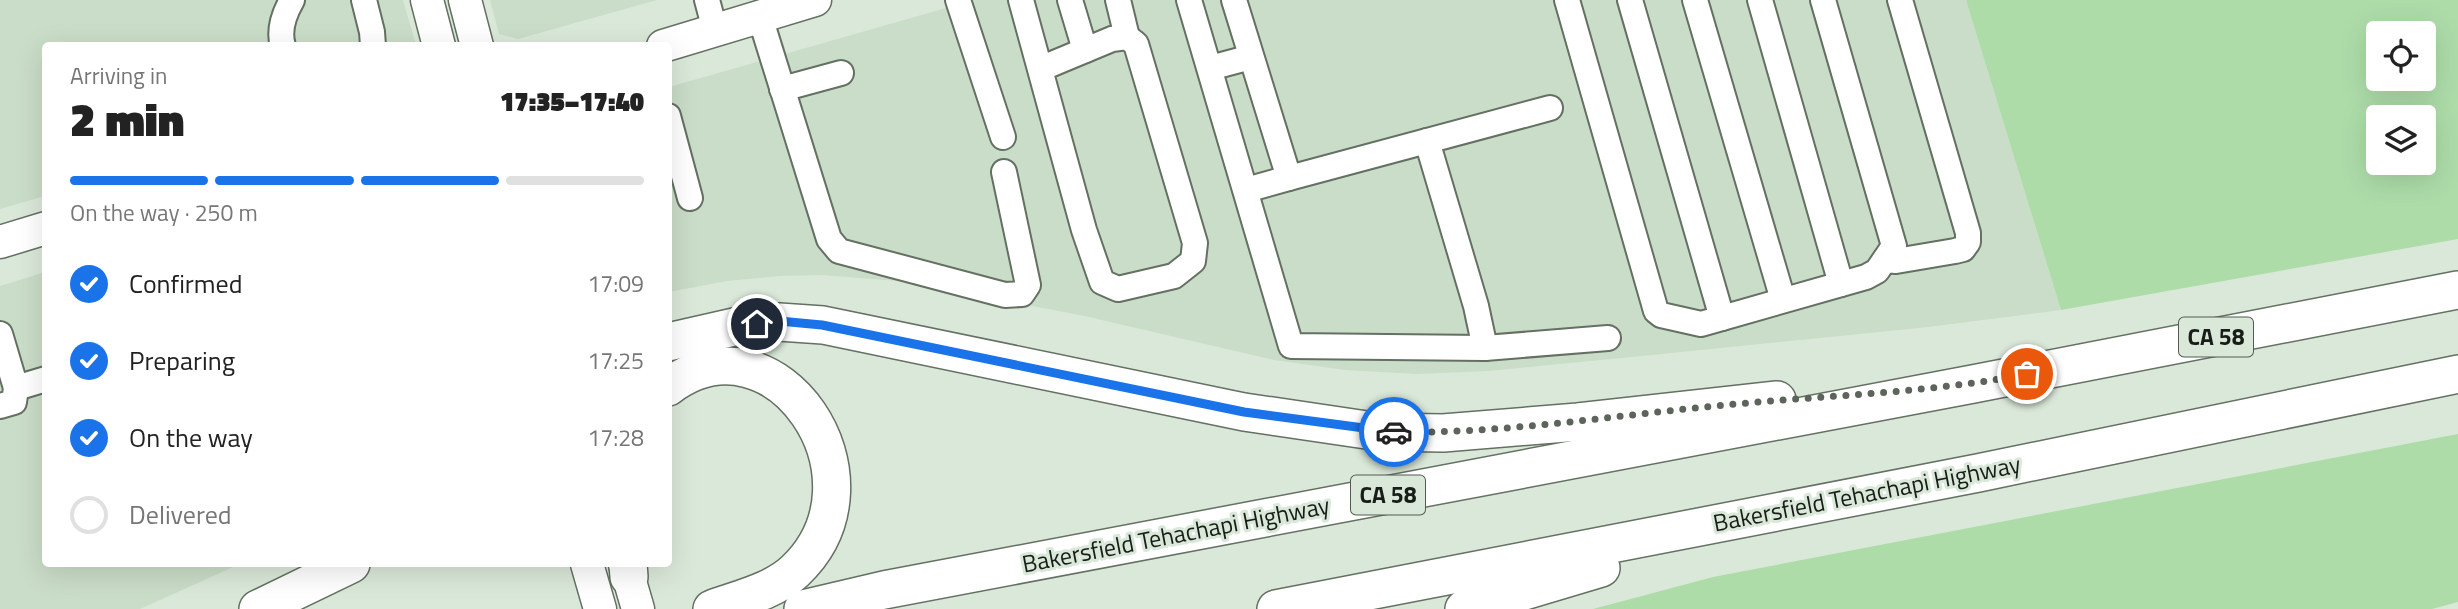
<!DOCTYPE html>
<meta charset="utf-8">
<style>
:root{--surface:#fff;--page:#f6f6f6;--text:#222;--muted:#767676;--line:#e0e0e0;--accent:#1a73e8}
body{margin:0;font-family:"Titillium Web",sans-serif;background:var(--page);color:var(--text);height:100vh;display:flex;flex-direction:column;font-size:26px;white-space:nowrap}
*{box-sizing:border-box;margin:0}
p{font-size:23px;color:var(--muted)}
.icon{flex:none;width:38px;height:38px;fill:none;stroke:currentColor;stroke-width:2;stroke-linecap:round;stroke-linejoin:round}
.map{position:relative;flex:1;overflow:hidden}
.sheet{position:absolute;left:42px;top:42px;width:630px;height:525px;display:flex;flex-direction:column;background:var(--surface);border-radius:7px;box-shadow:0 7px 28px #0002}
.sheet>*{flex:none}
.buttons{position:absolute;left:2366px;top:21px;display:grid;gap:14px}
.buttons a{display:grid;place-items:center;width:70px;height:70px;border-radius:7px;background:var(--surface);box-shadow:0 7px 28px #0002;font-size:35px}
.pin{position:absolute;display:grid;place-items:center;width:60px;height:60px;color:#fff;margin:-30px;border:4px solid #fff;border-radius:50%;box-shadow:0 2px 7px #0007}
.courier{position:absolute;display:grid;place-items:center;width:70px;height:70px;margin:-35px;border:5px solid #1a73e8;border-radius:50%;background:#fff;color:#222;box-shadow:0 2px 9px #0007}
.head em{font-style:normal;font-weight:800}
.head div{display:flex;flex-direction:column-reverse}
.head{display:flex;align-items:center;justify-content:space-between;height:119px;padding:0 28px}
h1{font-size:46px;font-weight:800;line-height:52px}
.bar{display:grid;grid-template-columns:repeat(4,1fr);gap:10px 7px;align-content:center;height:84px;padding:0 28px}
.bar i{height:9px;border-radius:5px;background:var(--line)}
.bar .on{background:var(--accent)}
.bar p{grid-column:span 4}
ol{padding:0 28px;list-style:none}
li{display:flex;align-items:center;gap:21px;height:77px}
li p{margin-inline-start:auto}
li .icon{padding:7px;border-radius:50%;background:var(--accent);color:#fff;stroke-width:4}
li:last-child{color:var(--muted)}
li i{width:38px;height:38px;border:4px solid var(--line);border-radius:50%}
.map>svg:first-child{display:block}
.built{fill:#caddc8}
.green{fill:#addca9;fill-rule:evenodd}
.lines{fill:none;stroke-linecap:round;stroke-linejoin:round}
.minor-casing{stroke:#637062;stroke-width:28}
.major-casing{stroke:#637062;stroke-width:35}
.highway-casing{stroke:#637062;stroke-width:40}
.minor{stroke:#fff;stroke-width:24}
.major{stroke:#fff;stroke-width:32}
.highway{stroke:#fff;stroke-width:37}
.done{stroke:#5c645c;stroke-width:7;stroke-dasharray:0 12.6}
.route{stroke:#1a73e8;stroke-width:9}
.labels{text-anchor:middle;stroke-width:6;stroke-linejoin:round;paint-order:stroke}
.shield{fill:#dae8d9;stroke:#525a52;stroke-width:2}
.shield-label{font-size:23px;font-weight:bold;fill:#181d18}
.street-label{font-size:24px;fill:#181d18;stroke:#dae8d9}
</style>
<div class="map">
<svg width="2458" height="609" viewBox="0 0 2458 609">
<rect width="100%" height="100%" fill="#dae8d9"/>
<g class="built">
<path d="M0 0H403L416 45 46 46 45 196 0 209Z"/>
<path d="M490 0H657L518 39 499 34Z"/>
<path d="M974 0H1966L2061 310 1928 327 1642 356 1489 371 1417 374 1345 370 1274 360 1080 315 898 281 822 275 780 276 727 281 669 292V87Z"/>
<path d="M45 272 46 564H240L140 609H0V286Z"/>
</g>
<g class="green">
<path d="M1966 0H2458V239L2061 310ZM2378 33H2424V79H2378ZM2378 117H2424V163H2378Z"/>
<path d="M2458 434V602L2432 609H1593L1713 577Z"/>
</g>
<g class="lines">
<g class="minor-casing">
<g id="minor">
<path d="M364 0 372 32 373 46"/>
<path d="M707 0 715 30"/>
<path d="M958 0 1003 137"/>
<path d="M1021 0 1084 230 1102 282 1118 289 1174 276 1193 261 1195 243 1136 44 1127 37 1112 39 1040 69"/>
<path d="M1070 0 1085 50"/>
<path d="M1118 0 1127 37"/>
<path d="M1189 0 1291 346 1485 348"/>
<path d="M1234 0 1289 178 1550 108"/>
<path d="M1567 0 1656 311 1661 315 1701 324 1866 277 1877 271 1894 246 1823 0"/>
<path d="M1630 0 1722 318"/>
<path d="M1695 0 1783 300"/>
<path d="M1760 0 1841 284"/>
<path d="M760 17 829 239 839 251 1005 295 1022 294 1028 285 1004 172"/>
<path d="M283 46C278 30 284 14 292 0"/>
<path d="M1210 68 1251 57"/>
<path d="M782 89 841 73"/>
<path d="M668 116 690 198"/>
<path d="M1427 141 1476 306 1485 348 1608 338"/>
<path d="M1246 190 1289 178"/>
<path d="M1885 260 1896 261 1955 251 1963 249 1968 242V233L1900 0"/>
<path d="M0 334 16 388 14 402 0 406"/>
<path d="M16 388 46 379"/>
</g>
</g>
<g class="major-casing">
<g id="major">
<path d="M427 0 439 46"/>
<path d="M465 0 477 46"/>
<path d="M663 46 815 0"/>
<path d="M0 242 46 228"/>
<path d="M587 564 600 609"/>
<path d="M625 564 638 609"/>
</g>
</g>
<g class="highway-casing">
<g id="highway">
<path d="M668 342 734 327 779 322 823 325 1244 412 1380 432 1443 433 1578 422 1777 400"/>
<path d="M668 387C775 306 893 478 795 571 774 591 739 599 712 609"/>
<path d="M628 564 629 577"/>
<path d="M258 609 351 564"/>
<path d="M803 609 884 590 1973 384 2458 290"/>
<path d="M1276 609 1978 473 2458 374"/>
<path d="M1464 609 1601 568"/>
</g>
</g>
<use href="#minor" class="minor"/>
<use href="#major" class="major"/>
<use href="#highway" class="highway"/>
</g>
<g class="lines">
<path class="done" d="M1394 432C1501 434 1609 416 1716 406 1820 395 1925 394 2027 374"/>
<path class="route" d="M757 324 779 321 822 325 1244 412 1394 432"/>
</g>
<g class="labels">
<g class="shield">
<rect x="2179" y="317.5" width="74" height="39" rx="5"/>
<rect x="1351" y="475.5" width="74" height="39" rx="5"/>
</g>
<g class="shield-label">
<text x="2216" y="345">CA 58</text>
<text x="1388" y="503">CA 58</text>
</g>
<g class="street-label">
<text transform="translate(1867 494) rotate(-11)" y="8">Bakersfield Tehachapi Highway</text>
<text transform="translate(1176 535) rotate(-11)" y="8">Bakersfield Tehachapi Highway</text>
</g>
</g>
</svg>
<div class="buttons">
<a><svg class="icon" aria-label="locate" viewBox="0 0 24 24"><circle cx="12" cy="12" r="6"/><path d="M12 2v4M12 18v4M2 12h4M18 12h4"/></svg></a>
<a><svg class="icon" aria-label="layers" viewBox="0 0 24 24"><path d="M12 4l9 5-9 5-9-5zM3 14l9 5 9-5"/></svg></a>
</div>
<div class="pin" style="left:2027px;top:374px;background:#ea580c"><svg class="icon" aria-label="bag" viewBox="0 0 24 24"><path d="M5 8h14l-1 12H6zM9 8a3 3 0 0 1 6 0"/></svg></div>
<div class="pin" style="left:757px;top:324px;background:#1f2937"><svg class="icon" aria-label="home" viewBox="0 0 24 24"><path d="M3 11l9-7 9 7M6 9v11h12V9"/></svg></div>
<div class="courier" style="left:1394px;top:432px"><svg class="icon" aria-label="car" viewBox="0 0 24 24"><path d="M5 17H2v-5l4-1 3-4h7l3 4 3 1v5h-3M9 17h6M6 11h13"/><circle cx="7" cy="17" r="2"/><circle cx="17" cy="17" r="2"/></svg></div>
<section class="sheet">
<div class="head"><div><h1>2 min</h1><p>Arriving in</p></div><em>17:35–17:40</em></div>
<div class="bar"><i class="on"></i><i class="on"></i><i class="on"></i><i></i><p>On the way · 250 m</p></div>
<ol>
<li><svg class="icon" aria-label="check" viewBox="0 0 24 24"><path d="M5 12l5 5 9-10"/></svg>Confirmed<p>17:09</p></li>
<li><svg class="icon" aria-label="check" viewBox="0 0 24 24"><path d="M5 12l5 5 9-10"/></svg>Preparing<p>17:25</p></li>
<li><svg class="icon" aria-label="check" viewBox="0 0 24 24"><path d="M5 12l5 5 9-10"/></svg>On the way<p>17:28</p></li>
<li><i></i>Delivered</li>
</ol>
</section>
</div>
